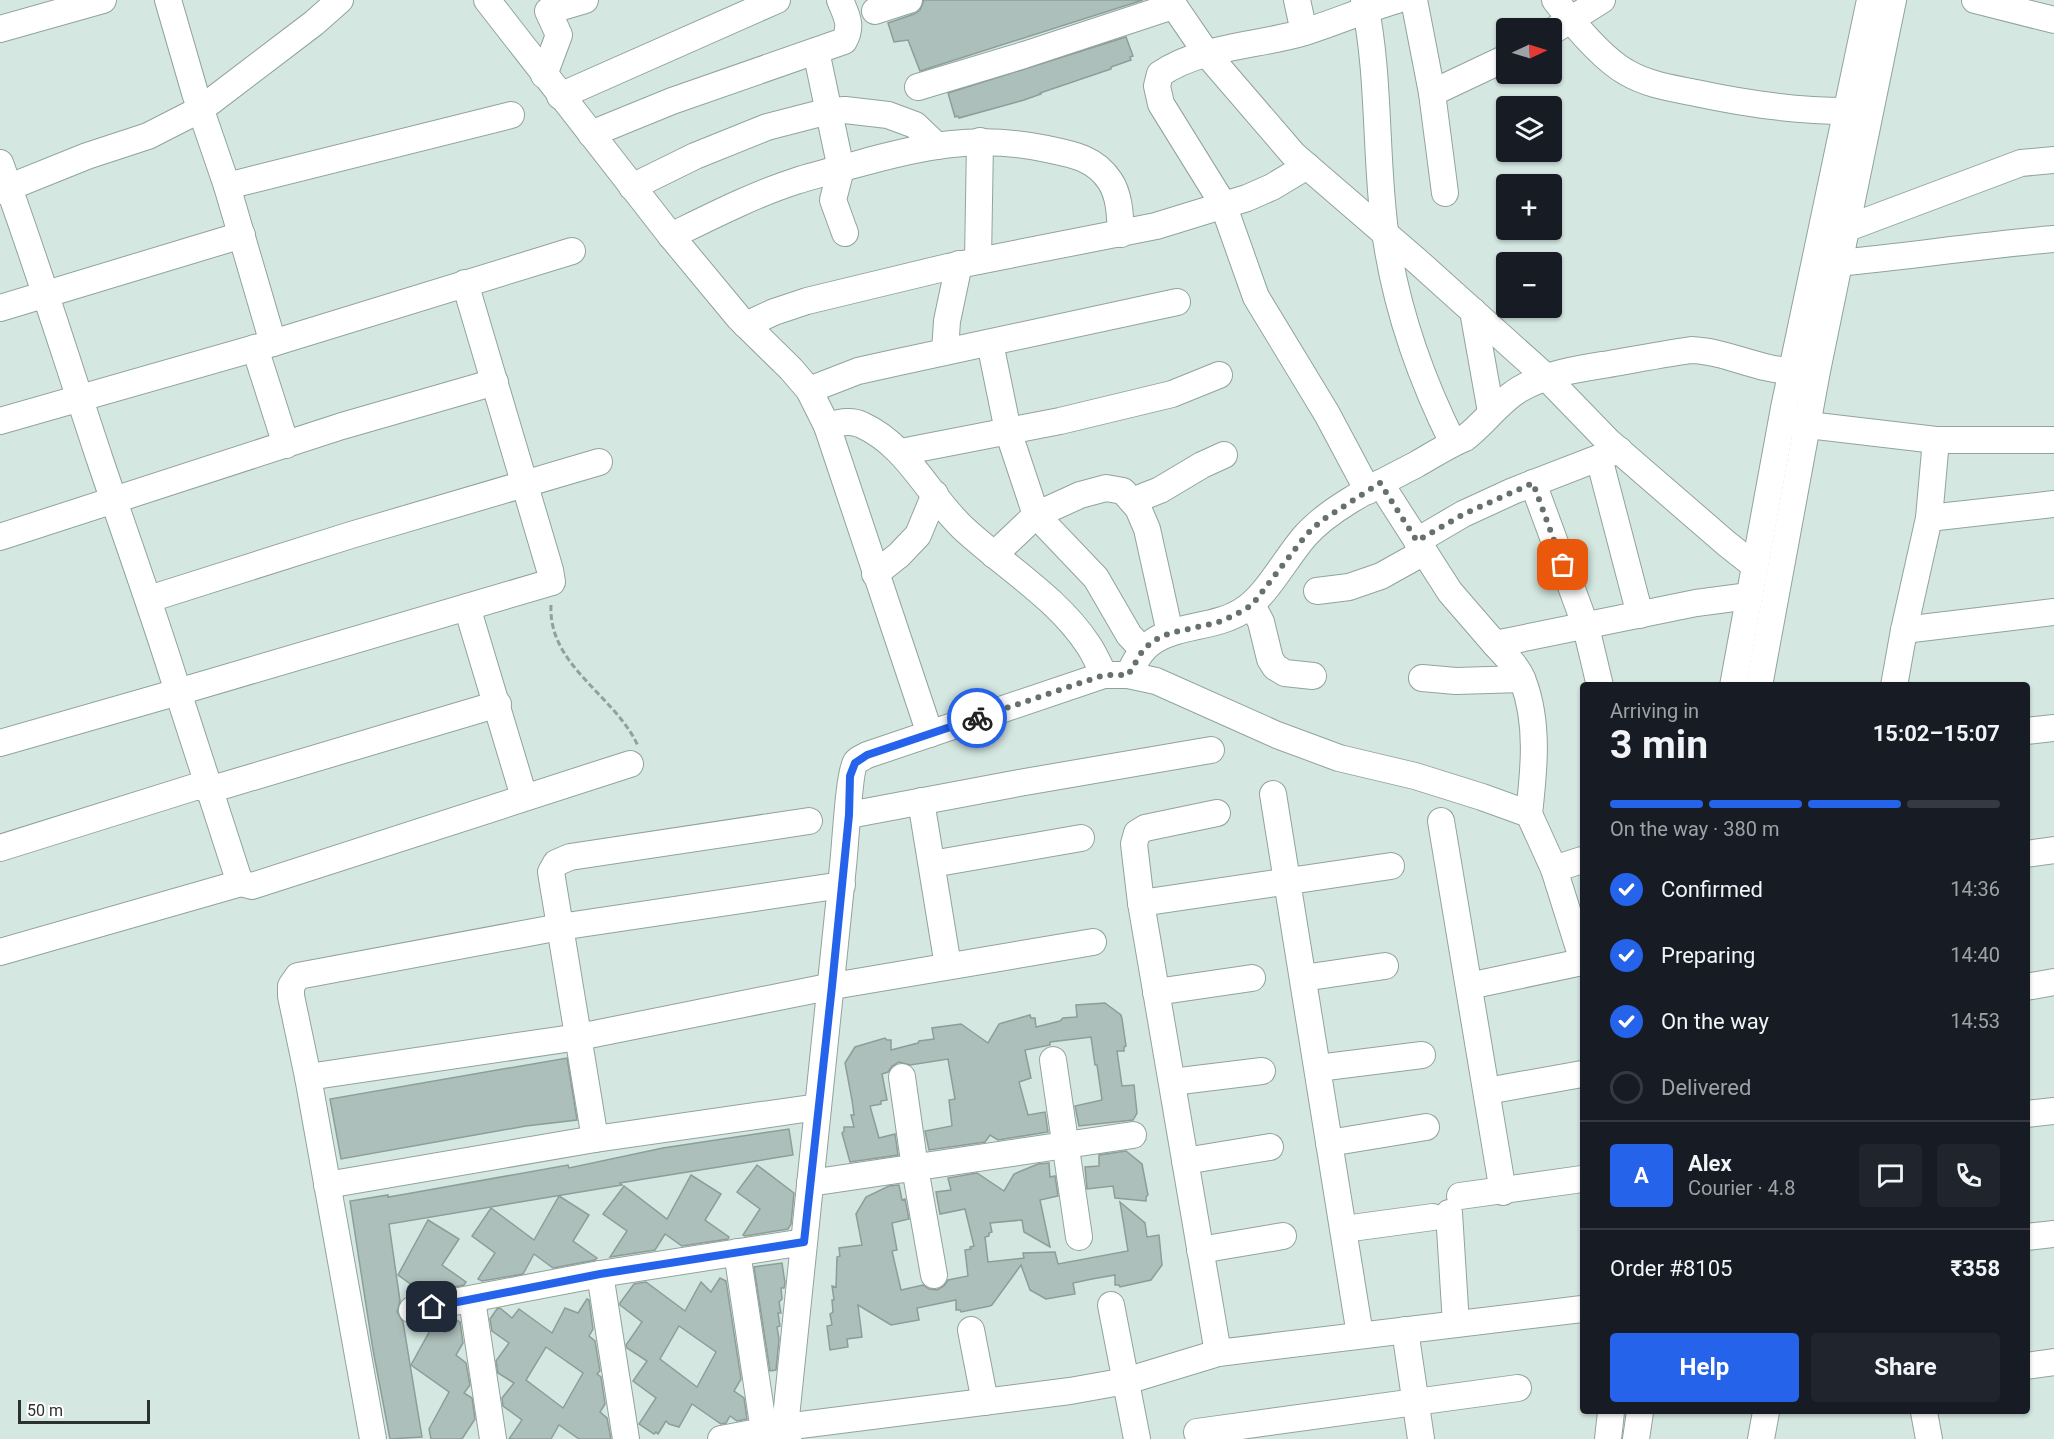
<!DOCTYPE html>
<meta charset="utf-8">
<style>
:root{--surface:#171b24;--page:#20242c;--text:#f1f3f6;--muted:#9ea1a6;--line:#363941;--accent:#2563eb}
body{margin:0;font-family:Roboto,sans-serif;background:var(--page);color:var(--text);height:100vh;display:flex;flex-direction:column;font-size:22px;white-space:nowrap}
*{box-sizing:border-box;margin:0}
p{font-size:20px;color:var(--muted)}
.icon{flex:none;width:33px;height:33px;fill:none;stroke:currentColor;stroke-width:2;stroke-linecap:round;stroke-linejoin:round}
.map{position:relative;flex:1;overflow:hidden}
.details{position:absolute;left:1580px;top:682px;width:450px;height:732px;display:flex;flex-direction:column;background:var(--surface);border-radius:6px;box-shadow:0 2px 4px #0004}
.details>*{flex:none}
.needle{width:39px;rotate:86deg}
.tools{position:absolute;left:1496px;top:18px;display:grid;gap:12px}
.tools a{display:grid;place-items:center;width:66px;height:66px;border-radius:6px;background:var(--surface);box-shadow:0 2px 4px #0004;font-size:30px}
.scale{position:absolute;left:18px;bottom:15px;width:132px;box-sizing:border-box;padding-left:6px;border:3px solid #2a312f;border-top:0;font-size:16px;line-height:21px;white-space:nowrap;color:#2a312f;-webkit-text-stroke:4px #fff;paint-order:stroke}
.pin{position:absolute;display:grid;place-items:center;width:51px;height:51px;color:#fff;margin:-26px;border-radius:12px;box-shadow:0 3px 9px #0006}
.courier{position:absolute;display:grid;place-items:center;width:60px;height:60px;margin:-30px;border:4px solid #2563eb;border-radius:50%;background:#fff;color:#222;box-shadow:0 2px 8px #0007}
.overview em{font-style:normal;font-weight:700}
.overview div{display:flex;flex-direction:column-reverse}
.overview{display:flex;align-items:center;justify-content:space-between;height:102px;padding:0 30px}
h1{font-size:39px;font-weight:700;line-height:45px}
.bar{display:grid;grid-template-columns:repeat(4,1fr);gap:9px 6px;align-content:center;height:72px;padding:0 30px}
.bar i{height:8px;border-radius:4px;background:var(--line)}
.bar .on{background:var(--accent)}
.bar p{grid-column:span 4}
.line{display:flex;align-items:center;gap:15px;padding:0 30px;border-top:2px solid var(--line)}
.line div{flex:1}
.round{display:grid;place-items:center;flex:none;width:63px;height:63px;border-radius:6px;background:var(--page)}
ol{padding:0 30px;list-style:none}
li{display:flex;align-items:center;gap:18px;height:66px}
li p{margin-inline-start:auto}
li .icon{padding:6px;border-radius:50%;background:var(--accent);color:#fff;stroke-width:4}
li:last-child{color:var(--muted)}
li i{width:33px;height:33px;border:3px solid var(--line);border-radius:50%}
.action{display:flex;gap:12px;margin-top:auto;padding:12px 30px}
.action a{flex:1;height:69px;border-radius:6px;background:var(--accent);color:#fff;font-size:24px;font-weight:700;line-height:69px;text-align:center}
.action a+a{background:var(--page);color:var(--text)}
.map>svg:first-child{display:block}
.building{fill:#adbfba;stroke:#8c9e98;stroke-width:1.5;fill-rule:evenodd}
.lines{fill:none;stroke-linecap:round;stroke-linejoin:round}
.minor-casing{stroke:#91a39d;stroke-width:28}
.path{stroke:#92a19c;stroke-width:3;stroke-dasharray:6 3;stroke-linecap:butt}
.minor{stroke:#fff;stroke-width:26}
.done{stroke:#66716d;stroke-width:6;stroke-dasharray:0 10.8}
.route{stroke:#2563eb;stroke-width:8}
</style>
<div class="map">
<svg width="2054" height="1439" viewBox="0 0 2054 1439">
<rect width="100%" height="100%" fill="#d4e7e1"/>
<g class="building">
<path d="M924 0H1143L920 71 908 40 894 42 888 23 914 14 920 10Z"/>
<path d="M1126 37 1133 56 1130 57 1131 60 1111 67V69L1040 93 1041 94 1024 100 959 118 958 116 955 117 948 93Z"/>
<path d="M1105 1003 1121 1015 1122 1019 1126 1046 1124 1047V1051H1117L1122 1086 1134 1085 1137 1113 1133 1120 1079 1126 1075 1106 1102 1100 1097 1065H1095L1091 1037 1050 1042V1045L1025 1050 1031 1078 1019 1082 1028 1115 1045 1112 1048 1132 998 1140 990 1135 985 1142 929 1150 925 1131 952 1126 949 1100 955 1099 948 1059 910 1065 899 1062 892 1066 888 1072 882 1074 887 1100 881 1101V1104L870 1106 879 1138 895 1134 898 1155 850 1162 842 1133 844 1131V1127H854L851 1115H854L852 1100 845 1063 855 1047 885 1038 887 1040H891V1050L918 1043 919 1041 934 1039 932 1028 961 1024 988 1043 999 1024 1002 1023 1030 1015 1031 1018H1035L1036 1027 1060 1021 1063 1018 1077 1017 1076 1005Z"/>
<path d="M567 1058 577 1120 526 1126 341 1159 330 1099Z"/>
<path d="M789 1129 793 1155 644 1179 620 1183 622 1185 389 1224 400 1301 397 1312 403 1322 422 1437 390 1439 373 1350 350 1201 388 1195V1197L406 1194 568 1165 569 1168 663 1148Z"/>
<path d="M1126 1151 1142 1164 1148 1195 1146 1197V1201L1115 1198 1113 1186 1087 1189 1085 1167 1099 1166V1155Z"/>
<path d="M1049 1163 1050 1177 1055 1176 1058 1196 1040 1200 1050 1247 1024 1232 1022 1220 990 1223 992 1232 989 1233V1236L985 1237 988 1262 1024 1258 1023 1253 1055 1252 1058 1264 1128 1251 1120 1202 1145 1223 1147 1237 1159 1235 1162 1265 1151 1280 1120 1287 1119 1285H1115V1275L1092 1279 1073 1283 1075 1294 1046 1299 1030 1290 1021 1265 992 1305 990 1306 961 1312 960 1310H956V1300L917 1308 919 1320 891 1325 858 1305 862 1337 847 1339 848 1347 830 1350 827 1326 832 1325 830 1314 833 1312 832 1300H834L832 1286 836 1287 837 1257 840 1256 839 1248 862 1245 856 1214 866 1197 889 1186 899 1185 902 1200 905 1199 909 1219 892 1223 897 1250 892 1251 901 1290 923 1285 929 1289 937 1290 944 1286 948 1280 968 1276 965 1250 971 1249 970 1247 974 1246 965 1209 940 1214 936 1192 951 1190 948 1178 977 1173 1004 1191 1014 1174 1038 1164Z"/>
<path d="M757 1165 794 1193 791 1224 788 1229 745 1236 743 1235 760 1209 737 1192Z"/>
<path d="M691 1175 721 1194 705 1220 729 1237 728 1239 682 1246 665 1234 655 1250 610 1257 627 1231 603 1214 624 1186 667 1219Z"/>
<path d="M559 1196 589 1215 573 1241 597 1258 595 1260 553 1268 534 1254 523 1274 482 1281 478 1279 495 1253 472 1236 491 1208 534 1240Z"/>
<path d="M428 1220 459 1239 442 1265 466 1282 464 1285 423 1293 398 1275Z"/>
<path d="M782 1263 785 1283 784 1288H781L782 1299 779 1302 781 1313H778L780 1326 777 1327 779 1339 776 1370 770 1371 754 1267Z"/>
<path d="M720 1278 726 1281 741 1379 734 1391 744 1398 747 1419 737 1421 730 1416 726 1423 721 1424 692 1404 679 1427 669 1424 666 1421 658 1434 656 1432 654 1434 639 1424 656 1398 633 1381 647 1361 627 1348 626 1345 642 1322 620 1305V1303L634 1284 646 1282 685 1311 701 1282 711 1292ZM679 1326 716 1352 697 1387 660 1359Z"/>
<path d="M587 1299 589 1300 593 1329 589 1336 595 1341 600 1371 597 1374 601 1377 605 1404 600 1412 607 1418 611 1439H579L559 1425 551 1439H509L522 1420 503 1406 502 1398 514 1383 498 1373 496 1361 509 1343 492 1331 490 1319 497 1309 500 1308 512 1318 519 1309 552 1333 565 1308 578 1313ZM546 1347 583 1373 563 1408 526 1380Z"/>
<path d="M453 1318 460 1322 463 1343 456 1355 466 1363 470 1385 464 1393 472 1398 475 1419 462 1439H431L429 1429 449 1392 411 1365 432 1327 445 1332Z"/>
</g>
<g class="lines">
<g class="minor-casing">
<g id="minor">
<path d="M168 0 195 93 227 186 273 343"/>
<path d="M487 0 671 236 739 318 791 369 809 390 827 426 930 734"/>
<path d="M1170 0 1207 54 1293 154 1416 260 1546 377 1608 441 1727 544 1755 566"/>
<path d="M1297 0 1304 32"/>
<path d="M1364 0C1380 73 1375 156 1385 231 1395 305 1420 377 1453 443"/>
<path d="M1414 0 1432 93 1445 193"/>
<path d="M1555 0C1572 22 1601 58 1626 72 1648 85 1672 88 1696 93 1747 104 1794 111 1847 111"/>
<path d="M1975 0 2054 20"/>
<path d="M875 11 909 0"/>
<path d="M0 29 103 0"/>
<path d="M1551 32 1602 0"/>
<path d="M816 51 841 169 833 200 845 233"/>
<path d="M544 75 559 35 548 11 585 0"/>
<path d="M918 87 1024 55 1173 6"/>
<path d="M1432 93 1506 58"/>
<path d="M560 96 777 0"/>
<path d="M591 134 672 101 844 41C853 25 846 15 840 0"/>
<path d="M0 163C36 261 67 361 100 460 126 537 154 614 178 692L552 582 550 570 465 283"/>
<path d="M227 186 511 115"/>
<path d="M632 187 695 156 767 127 829 111 845 110 888 115 915 125 937 146"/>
<path d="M0 191 87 156 148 136 201 109 314 23 340 0"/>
<path d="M1845 229 2021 163 2054 160"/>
<path d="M671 236C712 216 753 195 796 181 815 175 835 170 854 165 921 146 977 134 1047 149 1072 154 1095 158 1110 181 1120 196 1120 217 1121 234"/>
<path d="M978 261 980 141"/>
<path d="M1838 263C1911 256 1982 245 2054 239"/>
<path d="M0 308 242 235"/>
<path d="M1473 311 1491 412"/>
<path d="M746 325 774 312 807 301 948 267 1156 226 1247 198 1272 187 1307 166"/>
<path d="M990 343 1008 431 1036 515 1096 578 1129 635 1143 650"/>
<path d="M255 348 286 445"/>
<path d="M945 351 947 321 959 264"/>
<path d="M809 390 858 371 894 363 1177 302"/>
<path d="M0 421 273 343 572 251"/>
<path d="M1791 423 1936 440H2054"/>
<path d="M827 426C839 423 850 419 862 425 908 446 928 495 963 528 1005 567 1058 598 1089 646 1095 655 1099 665 1104 675"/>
<path d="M901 452 1060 421 1172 394 1219 375"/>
<path d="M1599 458 1640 615"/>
<path d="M1380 483 1450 592 1495 644 1696 603 1749 596"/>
<path d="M1533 483 1586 627 1600 686"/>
<path d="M1368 491 1327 414 1256 297 1223 204 1161 104 1157 86 1160 74C1201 46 1258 46 1305 32 1336 22 1366 9 1397 0"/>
<path d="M1132 501 1160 490 1202 465 1224 455"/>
<path d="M1929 518 2054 504"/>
<path d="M0 537 342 426 495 382"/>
<path d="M1417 541 1463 514 1513 491 1619 450"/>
<path d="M994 555 1036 515 1080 495 1106 488 1123 491 1138 508 1147 529 1170 633"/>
<path d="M875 574 899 555 918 535 935 494"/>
<path d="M1317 591 1349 587 1381 576 1424 552"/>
<path d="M149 599 351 535 599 462"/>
<path d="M1252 605 1261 622 1270 659 1275 667 1285 673 1313 676"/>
<path d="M467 607 524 797"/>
<path d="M1904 630 2054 612"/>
<path d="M1495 644C1505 655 1518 667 1523 681 1539 723 1534 770 1529 814"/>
<path d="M1128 675C1133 666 1138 655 1145 648 1171 623 1212 630 1242 611 1267 596 1286 557 1306 535 1332 506 1383 482 1417 464 1433 455 1448 445 1465 438 1485 423 1498 402 1520 389 1548 373 1578 369 1609 364 1637 359 1664 354 1691 350 1726 351 1757 370 1792 371"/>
<path d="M1422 678 1456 681 1522 679"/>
<path d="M1733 686 1784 408 1870 0"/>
<path d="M1759 686 1817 371 1893 0"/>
<path d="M1894 686 1904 630 1929 518 1936 440"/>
<path d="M2026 731 2054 728"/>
<path d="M0 743 178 692 238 877 241 883 252 886 630 764"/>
<path d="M1273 794 1360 1335"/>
<path d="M921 801 948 966"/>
<path d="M1217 813 1145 828 1137 833 1134 844 1141 903 1218 1353"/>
<path d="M849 815 1019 783 1211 750"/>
<path d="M1441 821 1503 1192"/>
<path d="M0 848 198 786 209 790 498 704"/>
<path d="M2026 854 2054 850"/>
<path d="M932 864 1081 838"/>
<path d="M1554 869 1582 860"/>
<path d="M1141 903 1391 866"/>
<path d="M0 952 241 883"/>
<path d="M1303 978 1385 966"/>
<path d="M1469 986 1582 962"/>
<path d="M2026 987 2054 982"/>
<path d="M1156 992 1252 978"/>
<path d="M1053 1060 1079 1237"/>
<path d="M1318 1068 1422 1055"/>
<path d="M308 1077 579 1037 833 986 1093 942"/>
<path d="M902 1077 915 1168 934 1275"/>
<path d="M1172 1082 1262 1071"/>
<path d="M1487 1091 1582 1074"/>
<path d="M2026 1114 2054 1111"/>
<path d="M595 1139 551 872 556 863 570 857 809 821"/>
<path d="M1329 1143 1426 1127"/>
<path d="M1185 1161 1270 1147"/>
<path d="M810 1183 1133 1135"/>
<path d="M327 1185 595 1139 818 1107"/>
<path d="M1460 1196 1582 1179"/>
<path d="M1449 1213 1456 1324"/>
<path d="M1344 1229 1433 1217"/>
<path d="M2026 1237 2054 1234"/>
<path d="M1200 1250 1283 1236"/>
<path d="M737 1252 764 1431"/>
<path d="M600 1274 626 1439"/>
<path d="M472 1300 493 1439"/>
<path d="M1111 1305 1137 1439"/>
<path d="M412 1310 600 1274 804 1242"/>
<path d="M971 1330 985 1402"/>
<path d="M1405 1330 1421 1439"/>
<path d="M2026 1366 2054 1362"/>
<path d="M1924 1412 1929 1439"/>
<path d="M1197 1432 1518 1388"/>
<path d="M373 1439 308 1077 291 996V986L298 976 560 927 842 885"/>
<path d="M721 1439 785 1427 1070 1391 1126 1381 1218 1353 1582 1309"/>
<path d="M788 1439 785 1427C804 1240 824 1053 843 866 845 850 849 770 856 762 858 759 864 757 867 755L1104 675H1128L1156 681 1277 735 1339 758 1415 776 1482 797 1529 814 1554 869 1582 958"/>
<path d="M1608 1439 1611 1412"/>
<path d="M1636 1439 1640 1412"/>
<path d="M1761 1439 1766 1412"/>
</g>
</g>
<path class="path" d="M551 605C548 666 615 695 638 746"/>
<use href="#minor" class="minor"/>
</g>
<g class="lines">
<path class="done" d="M977 718 1104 675H1128L1143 650 1153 641 1170 633 1216 623 1235 615 1252 605 1306 535 1321 521 1380 483 1417 541 1464 514 1533 483 1563 565"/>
<path class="route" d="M432 1307 600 1274 804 1242 832 986 849 815 850 776 855 763 867 755 977 718"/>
</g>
</svg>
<div class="tools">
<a><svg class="needle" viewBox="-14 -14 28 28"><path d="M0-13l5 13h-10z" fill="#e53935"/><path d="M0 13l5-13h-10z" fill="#9ea1a6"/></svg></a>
<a><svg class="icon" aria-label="layers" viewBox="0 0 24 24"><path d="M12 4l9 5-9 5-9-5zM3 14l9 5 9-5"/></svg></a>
<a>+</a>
<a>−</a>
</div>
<div class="scale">50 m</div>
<div class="pin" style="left:1563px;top:565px;background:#ea580c"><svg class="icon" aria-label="bag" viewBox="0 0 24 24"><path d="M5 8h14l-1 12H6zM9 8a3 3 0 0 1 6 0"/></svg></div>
<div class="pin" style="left:432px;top:1307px;background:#1f2937"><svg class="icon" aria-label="home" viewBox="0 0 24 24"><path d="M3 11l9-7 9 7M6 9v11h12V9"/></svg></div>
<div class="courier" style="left:977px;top:718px"><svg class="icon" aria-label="bike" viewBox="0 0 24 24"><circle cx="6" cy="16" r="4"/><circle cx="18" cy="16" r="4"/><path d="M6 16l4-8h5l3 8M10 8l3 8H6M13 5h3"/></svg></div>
<section class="details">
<div class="overview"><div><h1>3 min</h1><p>Arriving in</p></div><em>15:02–15:07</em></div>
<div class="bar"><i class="on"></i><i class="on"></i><i class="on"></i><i></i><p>On the way · 380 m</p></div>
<ol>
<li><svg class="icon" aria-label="check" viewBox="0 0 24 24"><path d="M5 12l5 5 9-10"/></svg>Confirmed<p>14:36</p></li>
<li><svg class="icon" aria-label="check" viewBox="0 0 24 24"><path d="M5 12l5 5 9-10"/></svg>Preparing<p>14:40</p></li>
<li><svg class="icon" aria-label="check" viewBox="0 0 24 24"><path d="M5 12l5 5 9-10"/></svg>On the way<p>14:53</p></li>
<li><i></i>Delivered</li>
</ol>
<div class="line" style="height:108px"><b class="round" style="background:var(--accent);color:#fff">A</b><div><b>Alex</b><p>Courier · 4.8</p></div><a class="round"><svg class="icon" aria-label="chat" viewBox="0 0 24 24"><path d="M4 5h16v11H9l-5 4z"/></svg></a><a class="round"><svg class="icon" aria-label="phone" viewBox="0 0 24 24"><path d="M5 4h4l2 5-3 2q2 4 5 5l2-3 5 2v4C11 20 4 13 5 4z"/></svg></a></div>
<div class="line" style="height:78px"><div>Order #8105</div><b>₹358</b></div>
<div class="action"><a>Help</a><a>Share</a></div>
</section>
</div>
